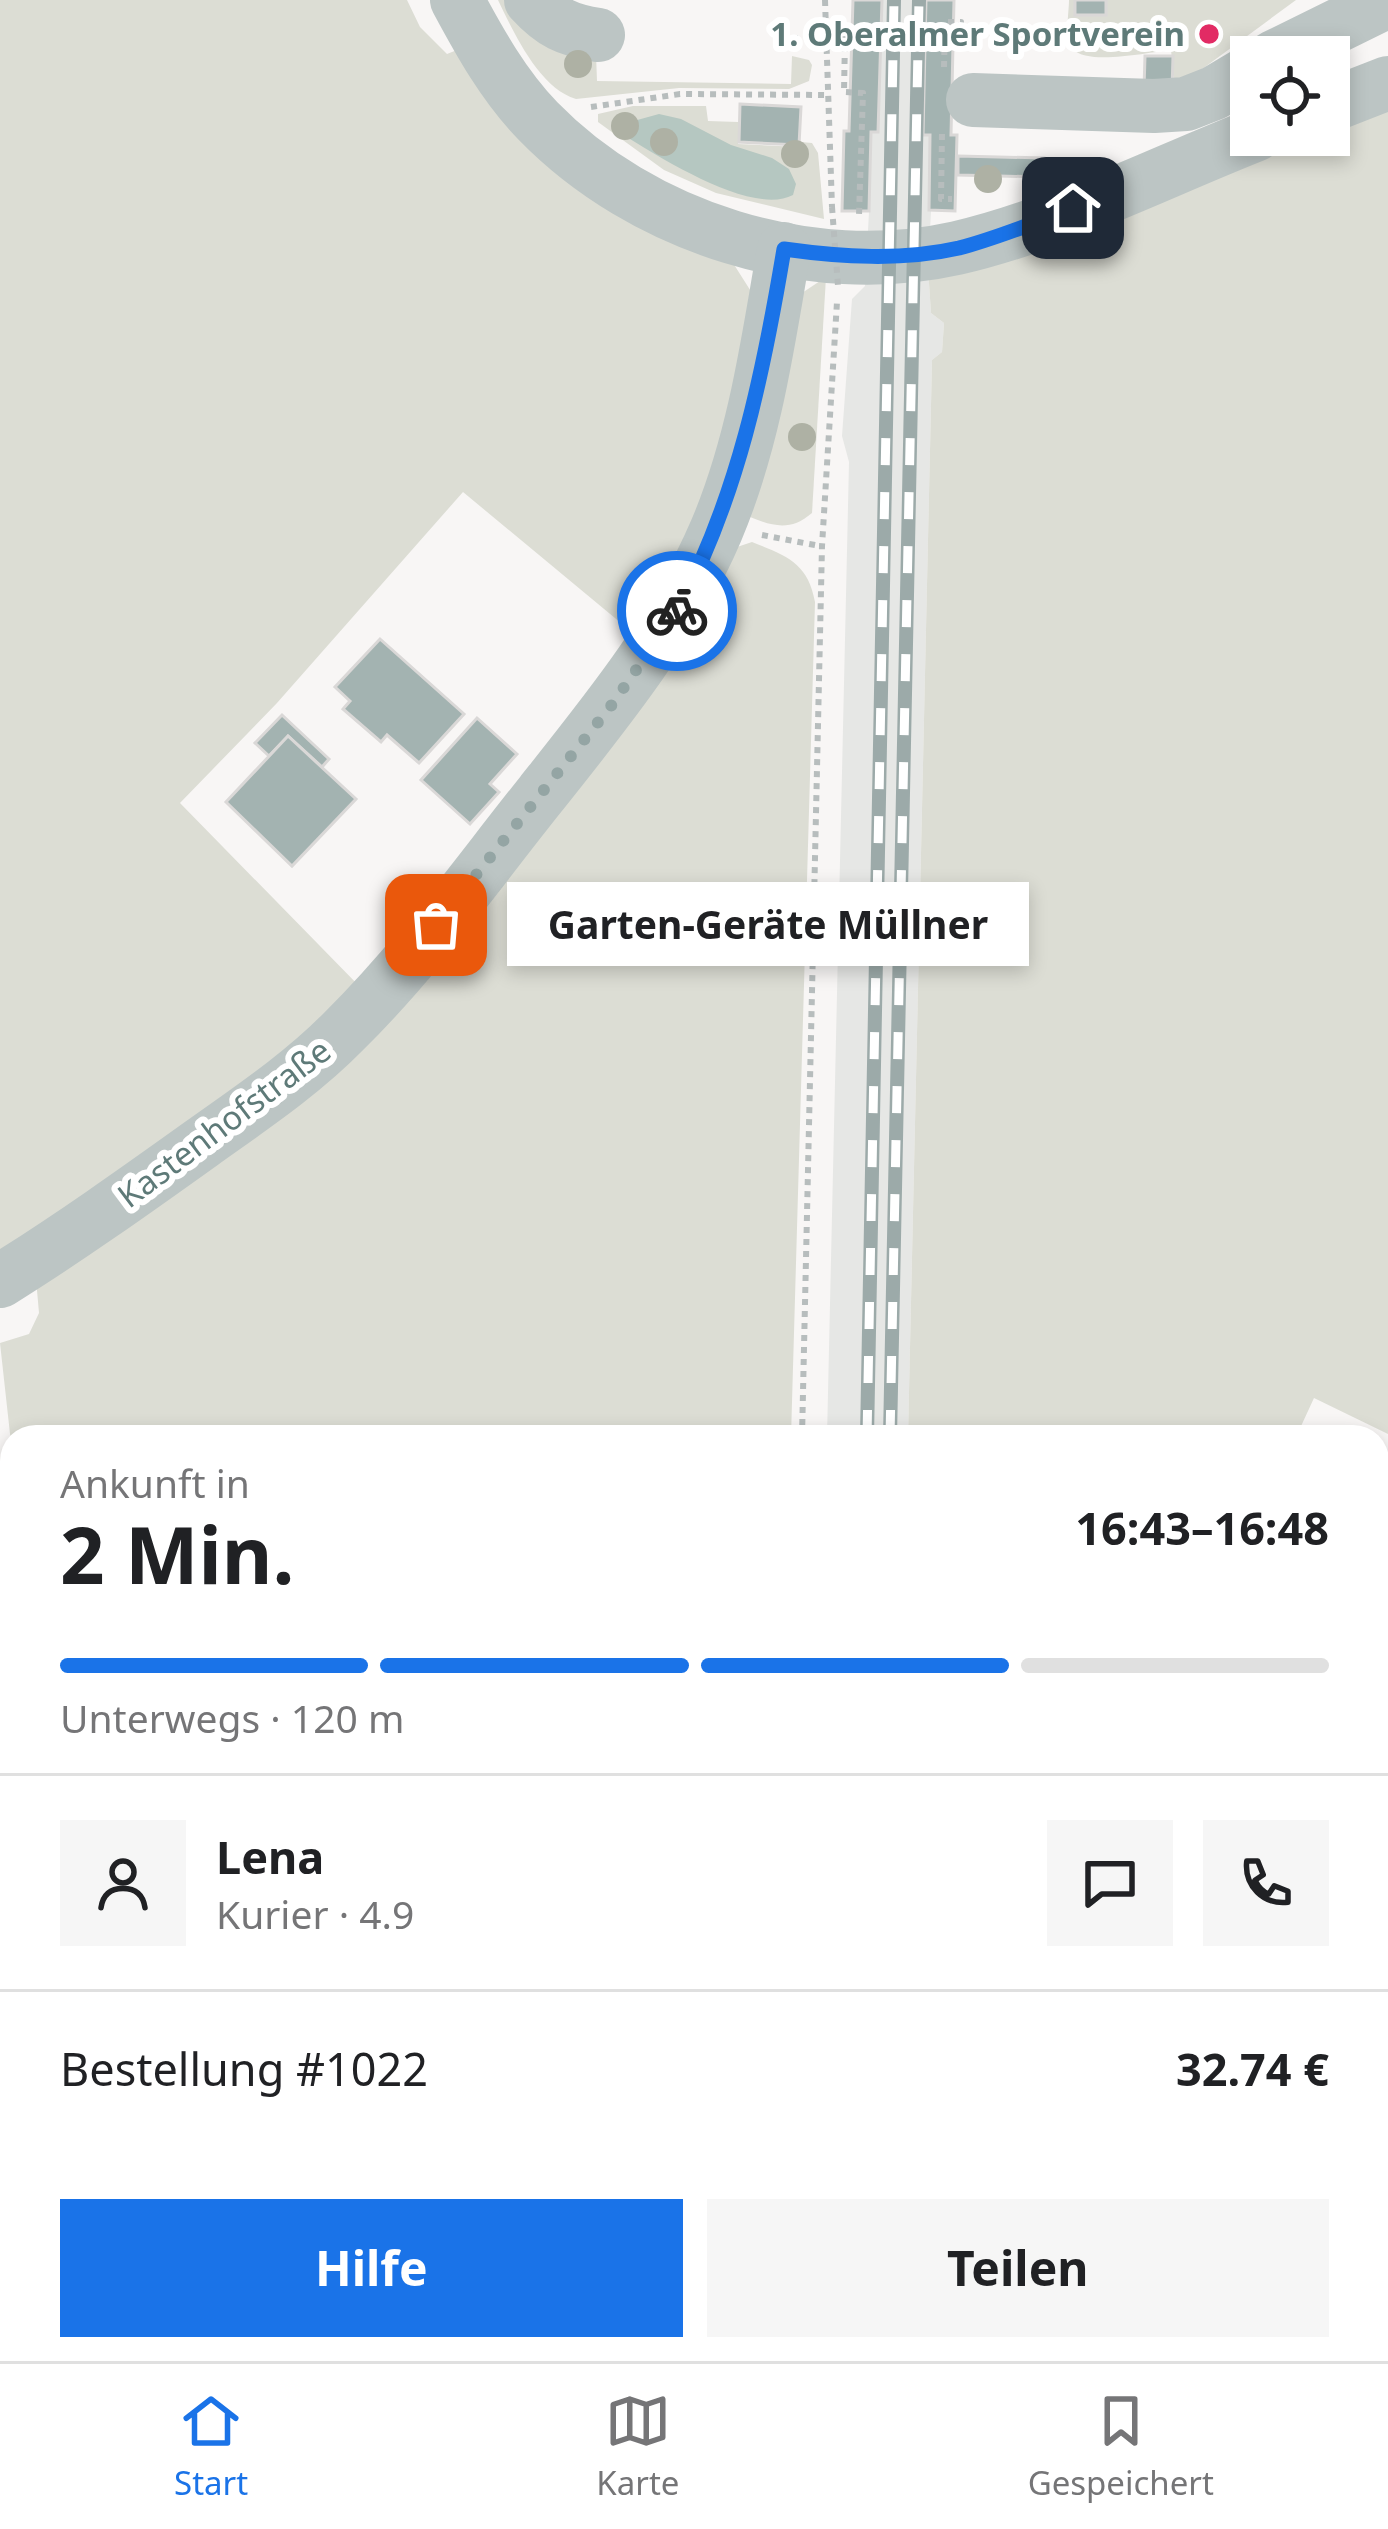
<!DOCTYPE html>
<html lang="de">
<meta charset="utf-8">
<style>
:root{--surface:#fff;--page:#f6f6f6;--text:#202124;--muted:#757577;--line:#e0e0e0;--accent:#1a73e8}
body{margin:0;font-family:"Noto Sans",sans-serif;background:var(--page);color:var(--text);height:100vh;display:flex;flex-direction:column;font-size:45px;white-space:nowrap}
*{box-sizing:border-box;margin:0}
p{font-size:39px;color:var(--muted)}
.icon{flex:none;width:66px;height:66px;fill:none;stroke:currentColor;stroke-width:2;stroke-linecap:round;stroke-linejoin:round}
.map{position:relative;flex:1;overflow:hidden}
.sheet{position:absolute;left:0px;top:1425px;width:1389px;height:936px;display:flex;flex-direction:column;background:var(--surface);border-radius:36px 36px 0 0;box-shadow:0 6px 18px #0003}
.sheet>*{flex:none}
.tools{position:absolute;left:1230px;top:36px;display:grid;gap:24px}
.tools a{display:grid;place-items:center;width:120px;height:120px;border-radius:0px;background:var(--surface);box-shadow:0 6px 18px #0003;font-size:60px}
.pin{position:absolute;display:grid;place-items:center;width:102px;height:102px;color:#fff;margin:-51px;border-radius:24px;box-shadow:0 6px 18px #0006}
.courier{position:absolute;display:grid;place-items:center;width:120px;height:120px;margin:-60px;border:9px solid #1a73e8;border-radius:50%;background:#fff;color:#222;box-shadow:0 3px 15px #0007}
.bubble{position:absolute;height:84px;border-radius:0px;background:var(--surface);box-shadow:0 6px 18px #0003;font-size:39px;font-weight:700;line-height:84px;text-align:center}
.headline em{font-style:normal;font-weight:700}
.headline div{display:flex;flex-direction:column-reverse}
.headline{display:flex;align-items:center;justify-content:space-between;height:204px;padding:0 60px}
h1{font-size:78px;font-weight:700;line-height:90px}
.bar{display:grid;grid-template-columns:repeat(4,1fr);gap:18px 12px;align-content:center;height:144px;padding:0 60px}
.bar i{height:15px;border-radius:9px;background:var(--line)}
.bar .on{background:var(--accent)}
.bar p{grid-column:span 4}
.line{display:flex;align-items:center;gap:30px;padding:0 60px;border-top:3px solid var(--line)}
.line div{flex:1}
.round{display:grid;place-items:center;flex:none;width:126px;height:126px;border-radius:0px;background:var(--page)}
.cta{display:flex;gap:24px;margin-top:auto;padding:24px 60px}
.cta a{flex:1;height:138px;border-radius:0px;background:var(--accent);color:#fff;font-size:48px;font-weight:700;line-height:138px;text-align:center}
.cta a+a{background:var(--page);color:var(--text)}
.tab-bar{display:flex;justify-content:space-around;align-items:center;height:168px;border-top:3px solid var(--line);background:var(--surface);font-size:33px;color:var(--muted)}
.tab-bar a{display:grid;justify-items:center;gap:6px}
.tab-bar .on{color:var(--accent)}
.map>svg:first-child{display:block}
.built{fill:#e6e7e5}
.green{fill:#dcddd4}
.water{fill:#b5c7c1}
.building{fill:#a3b3b1;stroke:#dad8d7;stroke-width:3}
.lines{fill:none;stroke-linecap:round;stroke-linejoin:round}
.path{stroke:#b7bdbd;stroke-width:6;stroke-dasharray:6 6;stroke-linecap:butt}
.minor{stroke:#bcc5c4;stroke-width:54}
.rail-casing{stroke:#9caaa9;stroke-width:14}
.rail{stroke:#fff;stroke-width:9;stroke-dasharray:27;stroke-linecap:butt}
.path-bridge{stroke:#b7bdbd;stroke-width:6;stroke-dasharray:6 6;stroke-linecap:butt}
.tree{fill:#aeb1a4}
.done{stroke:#94a5a4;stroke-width:12;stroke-dasharray:0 21.6}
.route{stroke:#1a73e8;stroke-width:15}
.poi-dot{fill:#e22b64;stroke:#fff;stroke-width:4.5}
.labels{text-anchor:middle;stroke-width:12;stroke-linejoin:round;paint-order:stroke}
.poi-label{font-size:33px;font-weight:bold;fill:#5e7a78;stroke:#fff;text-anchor:end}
.street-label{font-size:33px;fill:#5e7a78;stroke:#fff}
</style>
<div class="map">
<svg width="1388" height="2361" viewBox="0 0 1388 2361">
<rect width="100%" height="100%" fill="#f8f6f5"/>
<path class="built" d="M853 0H954L951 134 957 135 955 211H931L928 268 931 313 944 323 942 352 932 360 908 1437H827L849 462 842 436 852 299 865 286 869 212 842 211 844 131 849 130Z"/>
<g class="green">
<path d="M0 0H407L420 27 447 54 457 50 733 263 752 293 722 461 639 638 463 492 277 703 180 803 363 990 329 1027 0 1255Z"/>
<path d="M498 0H506L596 54 597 81 791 84 792 56 809 60 812 65 809 81 789 89 679 88 576 99C539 88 514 33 498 0Z"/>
<path d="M1069 0H1296L1175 89 1171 50C1149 52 1088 66 1073 49 1064 39 1069 13 1069 0Z"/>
<path d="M1388 105V1434L1314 1398 1296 1437H908L932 360 942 352 944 323 931 313 928 268 1163 192 1310 135H1329V128Z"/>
<path d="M633 106H706L708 121 738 122V144L801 147V142L812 143 818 153 824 219 716 193 664 170 598 122V114Z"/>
<path d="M826 277 812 513C791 531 774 527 750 517L799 295Z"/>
<path d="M752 542C787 556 808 563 815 602L791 1437H12V1452L0 1343 29 1334 39 1313 36 1279 285 1095 737 547Z"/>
<path d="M12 1505V2349H789V2361H0V1507Z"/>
<path d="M1388 2218V2361H1303L1310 2349H1377V2236Z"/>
</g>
<path class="water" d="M659 114 681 119 731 145 772 158 789 169 796 184 793 195C754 216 666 161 630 139V122Z"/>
<g class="building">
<path d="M853 0H882L878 132H871L869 211H842L844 131H849Z"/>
<path d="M926 0H954L951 135H957L955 211 929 210 930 135H923Z"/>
<rect x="1075" y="0" width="31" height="15"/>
<path d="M1145 56H1173L1172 90 1144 89Z"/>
<path d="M740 104 801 107 799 145 739 142Z"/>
<path d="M958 156 1044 158V177L958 175Z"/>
<path d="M380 639 464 714 419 763 387 735 381 742 343 709 350 701 335 687Z"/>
<path d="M282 715 329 759 322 767 288 736 269 756 255 743Z"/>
<path d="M477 718 517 754 490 784 499 792 470 824 421 780Z"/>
<path d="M288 736 356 799 292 866 226 802Z"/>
<path d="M1377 1646 1388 1649V1718L1377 1715Z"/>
<path d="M1168 2349H1210L1225 2356 1223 2361H1162Z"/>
</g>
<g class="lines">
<g class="path">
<path d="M825 0 832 207"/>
<path d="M792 38 845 39 844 92 863 93 859 215"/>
<path d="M944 67 945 22H961L960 57"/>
<path d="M591 107 680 94 825 95"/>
<path d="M942 134 941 199H952"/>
<path d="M762 535 820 546"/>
<path d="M802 1437 822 546 837 302"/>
<path d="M801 2361 802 2349"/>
</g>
<g class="minor">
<path d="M457 0C480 43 504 86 538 121 642 228 810 281 957 248 1054 226 1161 172 1255 135"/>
<path d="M531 0C552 23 567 30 598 35"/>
<path d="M1274 57 1388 1"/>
<path d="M973 100 1154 106 1186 104 1214 93 1251 71"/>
<path d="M1329 106 1388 83"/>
<path d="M0 1281C69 1238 135 1191 202 1143 251 1108 302 1074 344 1031 417 959 477 874 541 794 607 711 674 629 716 531 754 442 768 343 784 249"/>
<path d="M1377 2046 1388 2051"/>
<path d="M1377 2212 1388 2195"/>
<path d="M1103 2361 1104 2349"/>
<path d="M1288 2361 1294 2349"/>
</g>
<g class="rail-casing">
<g id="rail">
<path d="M867 1437 894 0"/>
<path d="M890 1437 919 0"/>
<path d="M848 2361V2349"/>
<path d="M871 2361V2349"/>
</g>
</g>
<use href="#rail" class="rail"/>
<path class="path-bridge" d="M832 207 838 286"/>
</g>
<g class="tree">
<circle cx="578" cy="64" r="14"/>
<circle cx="625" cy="126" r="14"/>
<circle cx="664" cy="142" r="14"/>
<circle cx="795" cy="154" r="14"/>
<circle cx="988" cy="179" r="14"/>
<circle cx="802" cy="437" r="14"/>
</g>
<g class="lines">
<path class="done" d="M436 925 611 706 677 611"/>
<path class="route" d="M677 611C738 497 763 375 784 249 841 257 902 261 959 248 998 238 1036 222 1073 208"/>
</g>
<circle class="poi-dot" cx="1209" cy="34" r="12"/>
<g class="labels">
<g class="poi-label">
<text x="1185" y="46">1. Oberalmer Sportverein</text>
</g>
<g class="street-label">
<text transform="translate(224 1123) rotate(-37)" y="12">Kastenhofstraße</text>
</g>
</g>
</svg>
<div class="tools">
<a><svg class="icon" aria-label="locate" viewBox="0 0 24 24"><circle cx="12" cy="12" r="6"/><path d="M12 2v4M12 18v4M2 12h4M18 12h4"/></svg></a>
</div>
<div class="pin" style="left:436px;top:925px;background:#ea580c"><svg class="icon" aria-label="bag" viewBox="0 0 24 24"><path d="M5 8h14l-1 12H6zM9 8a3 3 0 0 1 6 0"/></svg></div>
<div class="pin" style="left:1073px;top:208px;background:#1f2937"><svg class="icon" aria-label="home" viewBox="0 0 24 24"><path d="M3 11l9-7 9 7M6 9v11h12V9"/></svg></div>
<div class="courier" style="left:677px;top:611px"><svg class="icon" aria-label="bike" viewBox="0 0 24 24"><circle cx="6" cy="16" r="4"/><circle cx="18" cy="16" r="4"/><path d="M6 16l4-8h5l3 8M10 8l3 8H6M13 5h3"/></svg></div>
<div class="bubble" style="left:507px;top:882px;width:522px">Garten-Geräte Müllner</div>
<section class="sheet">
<div class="headline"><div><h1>2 Min.</h1><p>Ankunft in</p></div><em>16:43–16:48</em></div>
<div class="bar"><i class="on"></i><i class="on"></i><i class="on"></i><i></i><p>Unterwegs · 120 m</p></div>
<div class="line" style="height:216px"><a class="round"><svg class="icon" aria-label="person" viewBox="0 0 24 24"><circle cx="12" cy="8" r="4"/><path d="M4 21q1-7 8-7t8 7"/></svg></a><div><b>Lena</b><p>Kurier · 4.9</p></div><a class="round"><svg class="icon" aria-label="chat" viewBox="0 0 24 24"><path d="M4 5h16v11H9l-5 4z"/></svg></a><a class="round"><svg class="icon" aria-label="phone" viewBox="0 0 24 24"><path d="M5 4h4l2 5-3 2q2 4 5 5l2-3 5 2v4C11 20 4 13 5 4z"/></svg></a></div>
<div class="line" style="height:156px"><div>Bestellung #1022</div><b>32.74 €</b></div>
<div class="cta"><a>Hilfe</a><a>Teilen</a></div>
</section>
</div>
<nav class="tab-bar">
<a class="on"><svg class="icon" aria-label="home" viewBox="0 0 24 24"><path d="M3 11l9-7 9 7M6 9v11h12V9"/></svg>Start</a>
<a><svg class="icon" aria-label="map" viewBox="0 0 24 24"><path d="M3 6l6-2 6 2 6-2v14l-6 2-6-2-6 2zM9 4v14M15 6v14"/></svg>Karte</a>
<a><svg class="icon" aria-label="saved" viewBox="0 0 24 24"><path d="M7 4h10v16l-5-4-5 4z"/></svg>Gespeichert</a>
</nav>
